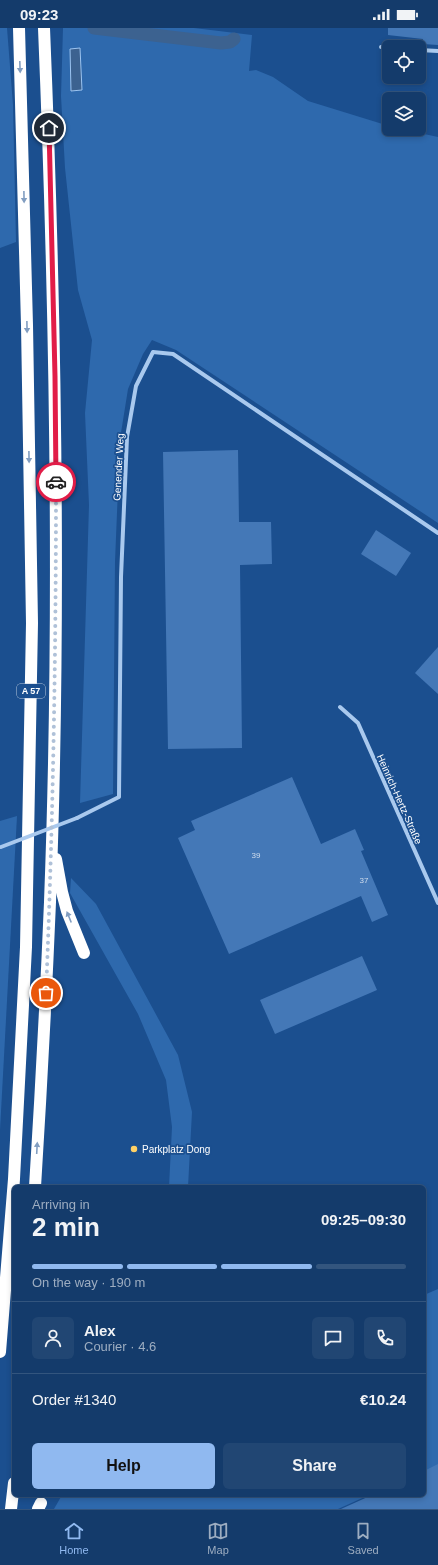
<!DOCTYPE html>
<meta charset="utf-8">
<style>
:root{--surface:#143b6b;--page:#214673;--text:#f1f3f6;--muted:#9dadc1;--line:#33557e;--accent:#90b9f0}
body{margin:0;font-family:Arial,sans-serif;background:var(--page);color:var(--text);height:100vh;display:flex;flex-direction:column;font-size:15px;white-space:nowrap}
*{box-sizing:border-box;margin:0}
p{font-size:13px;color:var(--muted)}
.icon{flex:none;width:22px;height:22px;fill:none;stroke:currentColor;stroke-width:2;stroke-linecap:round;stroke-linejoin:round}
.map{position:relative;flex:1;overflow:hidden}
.drawer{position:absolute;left:12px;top:1157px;width:414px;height:312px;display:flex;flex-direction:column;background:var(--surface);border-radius:6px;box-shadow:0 2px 6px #0003,0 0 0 1px var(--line)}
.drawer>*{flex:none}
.fabs{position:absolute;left:382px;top:12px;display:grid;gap:8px}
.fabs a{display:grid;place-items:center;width:44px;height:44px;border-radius:6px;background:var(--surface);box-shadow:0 2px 6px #0003,0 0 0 1px var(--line);font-size:20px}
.pin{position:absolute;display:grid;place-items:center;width:34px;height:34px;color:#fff;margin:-17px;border:2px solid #fff;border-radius:50%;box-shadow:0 1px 4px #0007}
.courier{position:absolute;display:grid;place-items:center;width:40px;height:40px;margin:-20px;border:3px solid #e11d48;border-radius:50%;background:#fff;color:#222;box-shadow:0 1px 5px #0007}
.headline em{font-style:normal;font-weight:600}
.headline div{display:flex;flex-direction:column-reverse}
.headline{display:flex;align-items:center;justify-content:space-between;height:68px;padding:0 20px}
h1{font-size:26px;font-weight:600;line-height:30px}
.bar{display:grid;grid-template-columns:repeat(4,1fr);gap:6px 4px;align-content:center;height:48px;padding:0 20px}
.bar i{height:5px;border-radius:3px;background:var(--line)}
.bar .current{background:var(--accent)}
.bar p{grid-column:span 4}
.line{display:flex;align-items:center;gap:10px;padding:0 20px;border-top:1px solid var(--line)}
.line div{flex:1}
.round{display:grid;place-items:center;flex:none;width:42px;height:42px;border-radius:6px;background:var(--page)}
.action{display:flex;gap:8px;margin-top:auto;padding:8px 20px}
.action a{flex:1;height:46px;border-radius:6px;background:var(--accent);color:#111;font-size:16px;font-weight:600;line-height:46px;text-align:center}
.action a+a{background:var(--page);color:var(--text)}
.status{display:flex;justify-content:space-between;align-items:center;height:28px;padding:0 20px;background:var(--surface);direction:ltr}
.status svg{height:11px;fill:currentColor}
.dock{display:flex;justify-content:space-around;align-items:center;height:56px;border-top:1px solid var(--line);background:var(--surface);font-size:11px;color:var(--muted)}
.dock a{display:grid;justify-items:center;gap:2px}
.dock .current{color:var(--accent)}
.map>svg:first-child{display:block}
.green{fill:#2e69ad}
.water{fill:#3c6290;stroke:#9cc4f0}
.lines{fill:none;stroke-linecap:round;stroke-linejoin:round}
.canal{stroke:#3c6290;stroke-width:13}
.building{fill:#4478b7}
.minor{stroke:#a9c9ee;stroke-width:4}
.motorway{stroke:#fff;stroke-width:12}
.minor-bridge{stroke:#a9c9ee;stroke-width:4}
.oneway{fill:#829ec1}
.done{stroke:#afc1d8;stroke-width:4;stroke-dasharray:0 7.2}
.route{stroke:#e11d48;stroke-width:5}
.poi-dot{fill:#ffd166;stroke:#1b4f8f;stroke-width:1.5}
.labels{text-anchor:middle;stroke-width:3.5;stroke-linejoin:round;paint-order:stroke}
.number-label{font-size:8px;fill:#d0dded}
.shield{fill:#1b4f8f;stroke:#bbcadd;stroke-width:1}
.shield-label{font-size:9px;font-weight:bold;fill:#fff}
.street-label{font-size:10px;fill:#fff;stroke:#1b4f8f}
.poi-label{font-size:10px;fill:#fff;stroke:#1b4f8f;text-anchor:start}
</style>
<div class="status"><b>09:23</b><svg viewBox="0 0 49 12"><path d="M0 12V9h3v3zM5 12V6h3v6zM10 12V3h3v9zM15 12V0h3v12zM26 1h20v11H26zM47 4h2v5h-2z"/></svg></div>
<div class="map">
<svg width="438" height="1481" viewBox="0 0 438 1481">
<rect width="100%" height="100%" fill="#1b4f8f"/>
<g class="green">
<path d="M0 0H7L13 77 16 214 0 220Z"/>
<path d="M63 0H194L252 7 249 43 256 42 273 49 308 73 389 98V101H401L438 109V495L176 322 152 312 143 326 128 361 120 411 115 534 113 766 80 775 89 477 85 385 92 312 78 262 65 140 61 68Z"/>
<path d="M17 788 0 1102V793Z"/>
<path d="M71 850 96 876 178 1027 192 1084 188 1159H169L172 1099 166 1052 138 986 70 865Z"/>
<path d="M438 1261V1439L424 1444V1267Z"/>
<path d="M62 1467H369L338 1481H54Z"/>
</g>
<path class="water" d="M80 20 82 62 71 63 70 21Z"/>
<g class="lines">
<path class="canal" d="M94 0 221 15 230 14 234 11"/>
</g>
<g class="building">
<path d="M388 0H438V17L423 16V11L388 7Z"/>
<path d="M238 422 239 494H271L272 536 240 537 242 720 168 721 163 424Z"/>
<path d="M376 502 411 525 396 548 361 526Z"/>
<path d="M438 619V666L415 645Z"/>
<path d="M292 749 321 816 355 801 364 822 361 823 388 887 372 894 361 868 229 926 178 810 195 802 191 793Z"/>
<path d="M362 928 377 962 275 1006 260 972Z"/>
<path d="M438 1436V1481H341L372 1467H424V1443Z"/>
</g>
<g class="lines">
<g class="minor">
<path d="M381 19 389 20"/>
<path d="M419 22 438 23"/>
<path d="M340 679 358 695 438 875"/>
<path d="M77 790 119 769 121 549 127 409 136 358 153 324 173 326 438 505"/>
</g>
<g class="motorway">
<path d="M56 831 62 864 67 883 84 925"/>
<path d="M35 1159C41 1064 46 969 50 874 61 583 56 291 44 0"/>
<path d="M0 1324 14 1151 26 919 32 595 27 297 19 0"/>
<path d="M11 1481 14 1455"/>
<path d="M38 1481 41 1475"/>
</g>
<path class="minor-bridge" d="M1 819 77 790"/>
</g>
<defs><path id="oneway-solid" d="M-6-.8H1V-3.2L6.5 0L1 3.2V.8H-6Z"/></defs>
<g class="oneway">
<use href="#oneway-solid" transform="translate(20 39) rotate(88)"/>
<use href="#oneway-solid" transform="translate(24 169) rotate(89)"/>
<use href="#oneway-solid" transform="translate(27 299) rotate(89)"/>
<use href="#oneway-solid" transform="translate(29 429) rotate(89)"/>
<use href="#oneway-solid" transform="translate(69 889) rotate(-112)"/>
<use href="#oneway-solid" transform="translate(37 1120) rotate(-87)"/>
</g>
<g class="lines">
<path class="done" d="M46 965C53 795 56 625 56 454"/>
<path class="route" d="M49 100 55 348 56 454"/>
</g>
<circle class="poi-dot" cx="134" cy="1121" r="4"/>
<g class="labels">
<g class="number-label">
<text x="256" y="830">39</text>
<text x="364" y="855">37</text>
</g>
<rect class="shield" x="17" y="656" width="28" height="14" rx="3"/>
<g class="shield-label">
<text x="31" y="666">A 57</text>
</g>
<g class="street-label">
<text transform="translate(118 439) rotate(-87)" y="4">Genender Weg</text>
<text transform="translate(400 771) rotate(66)" y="4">Heinrich-Hertz-Straße</text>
</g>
<g class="poi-label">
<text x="142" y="1125">Parkplatz Dong</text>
</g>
</g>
</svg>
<div class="fabs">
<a><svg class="icon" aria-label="locate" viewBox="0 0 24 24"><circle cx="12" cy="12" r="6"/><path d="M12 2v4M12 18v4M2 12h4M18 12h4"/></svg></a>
<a><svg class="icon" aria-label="layers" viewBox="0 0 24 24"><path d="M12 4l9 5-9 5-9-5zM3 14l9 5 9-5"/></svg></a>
</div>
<div class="pin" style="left:46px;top:965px;background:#ea580c"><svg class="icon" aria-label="bag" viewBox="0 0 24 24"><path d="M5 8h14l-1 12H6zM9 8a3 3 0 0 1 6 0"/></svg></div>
<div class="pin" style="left:49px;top:100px;background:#1f2937"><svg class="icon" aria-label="home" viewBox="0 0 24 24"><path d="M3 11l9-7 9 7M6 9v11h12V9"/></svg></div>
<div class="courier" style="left:56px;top:454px"><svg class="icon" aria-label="car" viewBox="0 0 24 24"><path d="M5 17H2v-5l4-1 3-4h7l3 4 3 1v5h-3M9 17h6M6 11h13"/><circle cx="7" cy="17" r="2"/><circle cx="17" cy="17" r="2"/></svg></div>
<section class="drawer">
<div class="headline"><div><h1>2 min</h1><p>Arriving in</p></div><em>09:25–09:30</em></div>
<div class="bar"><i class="current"></i><i class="current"></i><i class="current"></i><i></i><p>On the way · 190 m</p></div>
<div class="line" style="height:72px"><a class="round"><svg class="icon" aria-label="person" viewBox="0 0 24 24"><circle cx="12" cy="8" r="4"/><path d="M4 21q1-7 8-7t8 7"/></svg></a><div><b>Alex</b><p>Courier · 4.6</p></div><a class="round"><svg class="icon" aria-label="chat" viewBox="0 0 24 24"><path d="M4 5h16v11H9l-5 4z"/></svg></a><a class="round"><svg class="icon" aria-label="phone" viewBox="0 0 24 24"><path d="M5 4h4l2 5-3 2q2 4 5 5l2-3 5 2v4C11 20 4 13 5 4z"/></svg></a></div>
<div class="line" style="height:52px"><div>Order #1340</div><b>€10.24</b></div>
<div class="action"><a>Help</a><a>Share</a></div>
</section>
</div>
<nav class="dock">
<a class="current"><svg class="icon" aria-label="home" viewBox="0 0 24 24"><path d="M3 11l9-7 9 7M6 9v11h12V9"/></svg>Home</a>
<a><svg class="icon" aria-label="map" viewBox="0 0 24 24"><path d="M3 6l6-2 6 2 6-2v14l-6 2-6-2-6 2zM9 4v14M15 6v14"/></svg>Map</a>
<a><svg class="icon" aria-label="saved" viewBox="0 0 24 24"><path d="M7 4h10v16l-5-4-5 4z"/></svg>Saved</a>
</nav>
